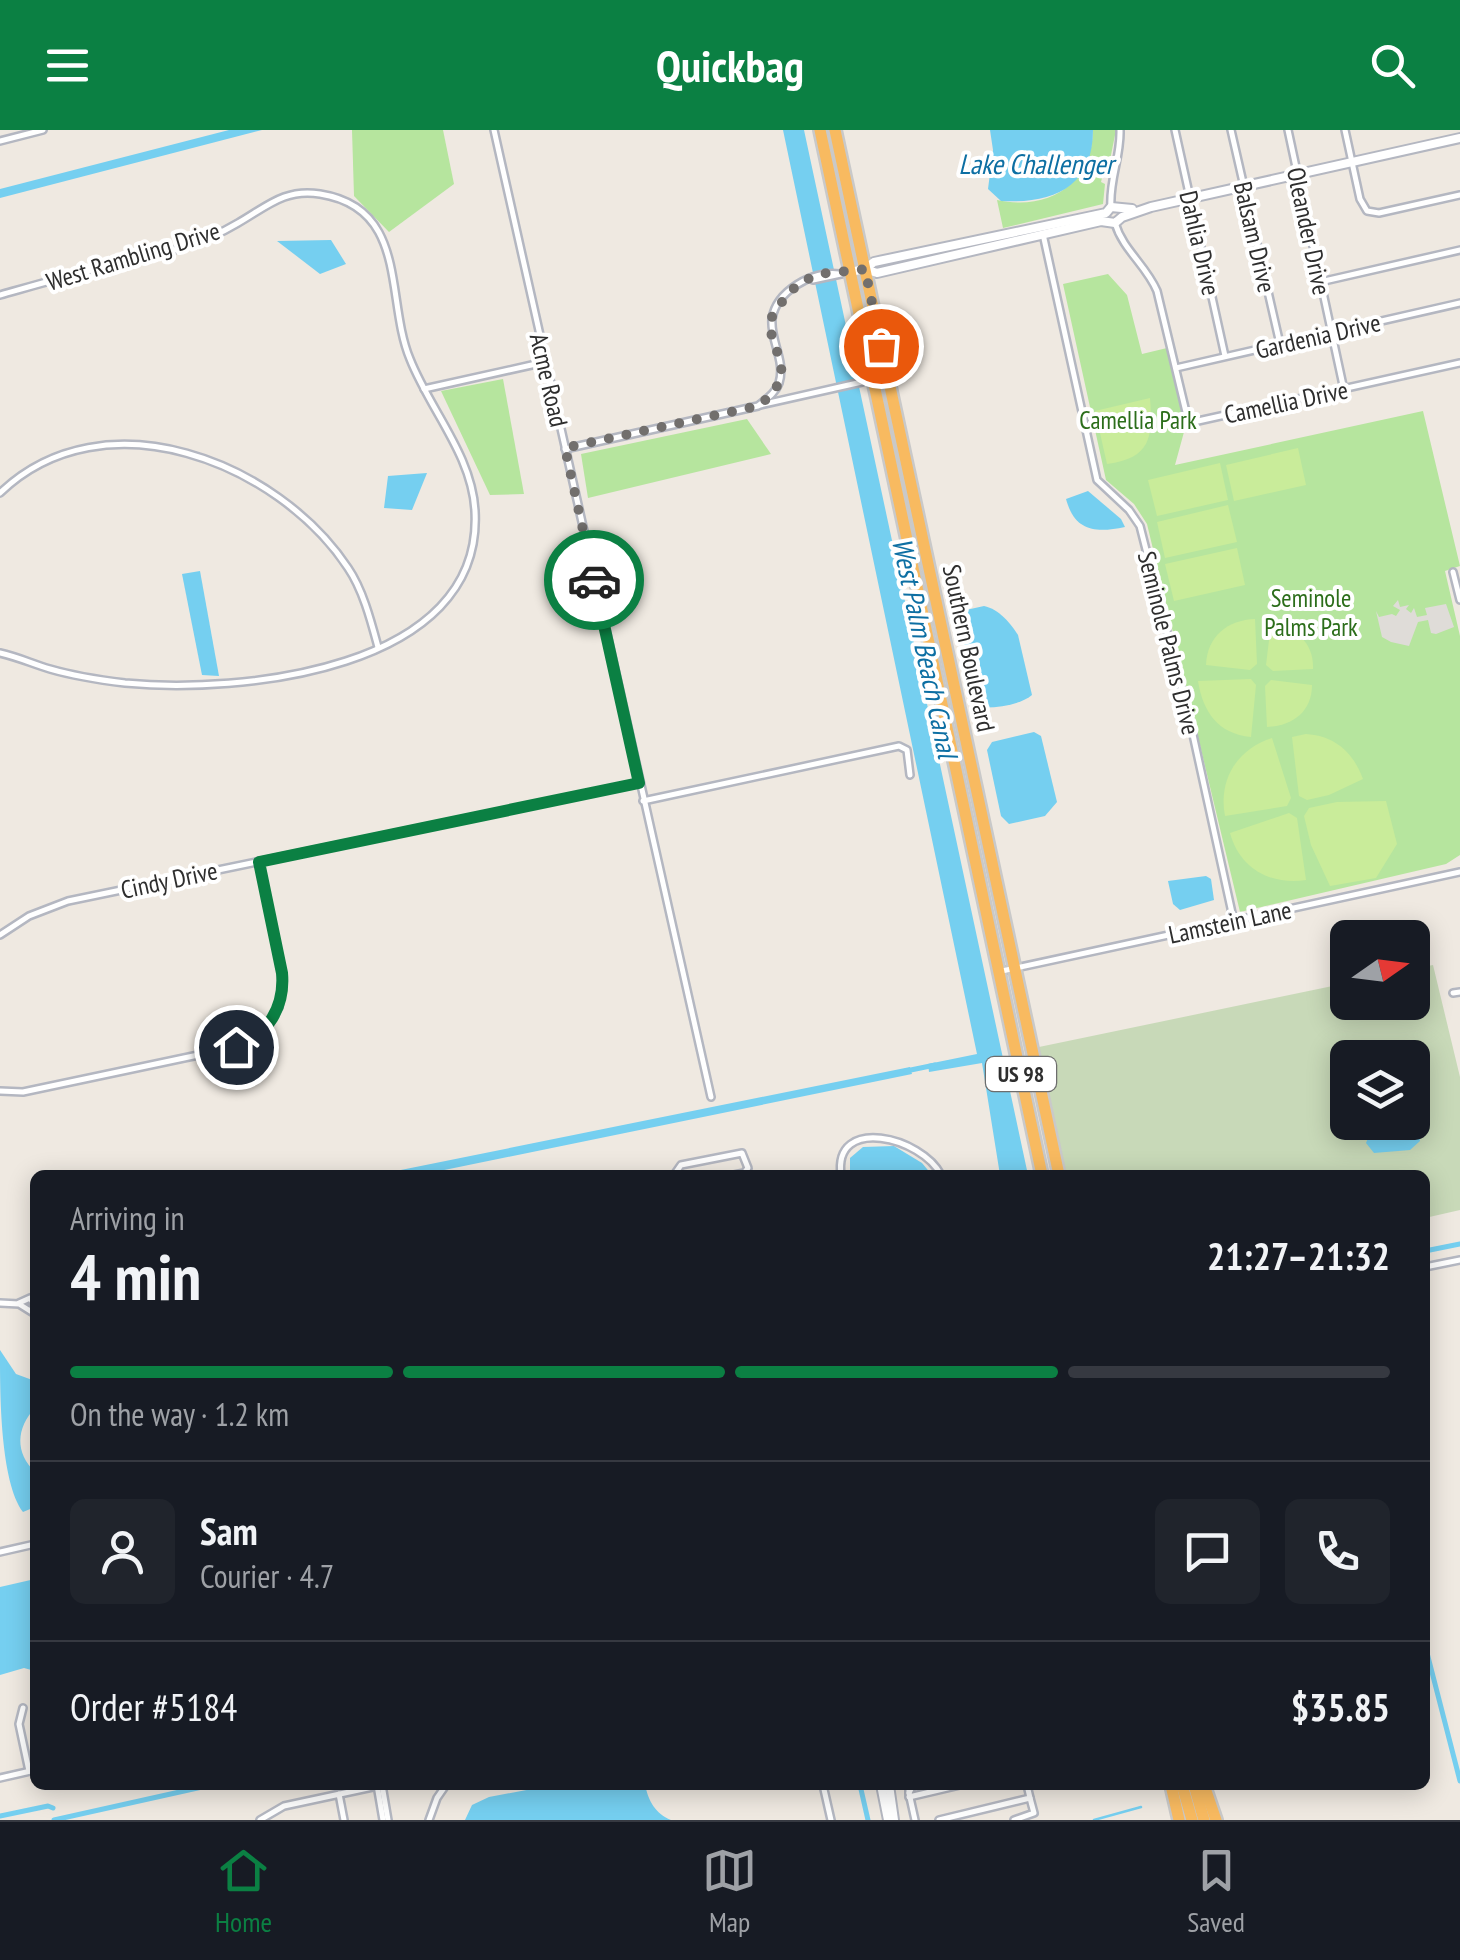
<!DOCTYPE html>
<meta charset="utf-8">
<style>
:root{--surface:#171b24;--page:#20242c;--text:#f1f3f6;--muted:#9ea1a6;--line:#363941;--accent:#0b8043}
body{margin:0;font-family:"PT Sans Narrow",sans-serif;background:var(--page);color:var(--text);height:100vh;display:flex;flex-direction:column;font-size:38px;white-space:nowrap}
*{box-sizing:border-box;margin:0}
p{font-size:32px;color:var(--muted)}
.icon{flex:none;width:55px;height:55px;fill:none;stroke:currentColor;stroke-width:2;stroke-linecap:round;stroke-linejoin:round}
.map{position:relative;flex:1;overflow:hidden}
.sheet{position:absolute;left:30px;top:1040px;width:1400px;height:620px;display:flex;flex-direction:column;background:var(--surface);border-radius:15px;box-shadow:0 5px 25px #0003}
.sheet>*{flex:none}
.needle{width:65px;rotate:76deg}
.buttons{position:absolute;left:1330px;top:790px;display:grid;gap:20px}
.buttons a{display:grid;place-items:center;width:100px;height:100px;border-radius:15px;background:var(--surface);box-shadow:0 5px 25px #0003;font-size:50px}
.pin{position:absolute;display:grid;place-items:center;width:85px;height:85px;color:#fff;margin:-42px;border:5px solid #fff;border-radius:50%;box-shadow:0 2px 10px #0007}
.courier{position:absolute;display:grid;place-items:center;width:100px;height:100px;margin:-50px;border:8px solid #0b8043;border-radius:50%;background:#fff;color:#222;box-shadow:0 2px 12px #0007}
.headline em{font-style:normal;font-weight:700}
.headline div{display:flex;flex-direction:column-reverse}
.headline{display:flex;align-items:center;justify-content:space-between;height:170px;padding:0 40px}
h1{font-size:65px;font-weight:700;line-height:75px}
.bar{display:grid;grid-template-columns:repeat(4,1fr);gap:15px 10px;align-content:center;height:120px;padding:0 40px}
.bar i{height:12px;border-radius:8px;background:var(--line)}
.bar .current{background:var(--accent)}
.bar p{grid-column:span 4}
.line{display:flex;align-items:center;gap:25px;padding:0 40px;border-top:2px solid var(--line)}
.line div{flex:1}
.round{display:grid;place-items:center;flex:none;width:105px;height:105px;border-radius:15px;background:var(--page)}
header{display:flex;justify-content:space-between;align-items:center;height:130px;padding:0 40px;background:var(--accent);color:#fff;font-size:45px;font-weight:700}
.tab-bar{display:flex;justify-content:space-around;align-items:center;height:140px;border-top:2px solid var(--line);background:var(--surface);font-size:28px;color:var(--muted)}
.tab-bar a{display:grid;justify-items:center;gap:5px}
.tab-bar .current{color:var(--accent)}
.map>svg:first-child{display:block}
.green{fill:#b6e59e}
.cemetery{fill:#c8d9b8;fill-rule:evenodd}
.pitch{fill:#c9ec9a}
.plaza{fill:#dfdcd8}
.water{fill:#75cff0}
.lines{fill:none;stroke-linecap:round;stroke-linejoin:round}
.stream{stroke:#75cff0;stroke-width:2.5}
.canal{stroke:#75cff0;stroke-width:5}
.minor-casing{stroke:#b4b7c1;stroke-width:10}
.tertiary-casing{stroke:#b4b7c1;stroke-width:12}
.trunk-casing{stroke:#c9c9c9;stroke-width:16}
.minor{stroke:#fff;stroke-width:5}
.tertiary{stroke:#fff;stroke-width:8}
.trunk{stroke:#f8ba60;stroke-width:11}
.done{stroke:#726f6d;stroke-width:10;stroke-dasharray:0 18}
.route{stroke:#0b8043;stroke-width:12}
.labels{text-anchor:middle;stroke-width:8;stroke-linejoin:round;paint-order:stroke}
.shield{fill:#fff;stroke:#6d6d6d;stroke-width:2.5}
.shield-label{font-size:22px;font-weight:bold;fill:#2e2e2e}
.street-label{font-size:25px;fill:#2e2e2e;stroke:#fff}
.park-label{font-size:25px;fill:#2c6e1b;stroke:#fff}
.water-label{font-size:28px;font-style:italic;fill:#0d6fa3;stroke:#fff}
</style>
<header><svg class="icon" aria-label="menu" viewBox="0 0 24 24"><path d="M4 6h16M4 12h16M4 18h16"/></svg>Quickbag<svg class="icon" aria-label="search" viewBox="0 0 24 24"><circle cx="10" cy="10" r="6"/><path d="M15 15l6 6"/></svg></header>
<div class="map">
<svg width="1460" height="1690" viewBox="0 0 1460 1690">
<rect width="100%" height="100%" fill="#efe9e1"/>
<g class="green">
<path d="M352 0H443L454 54 389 102 354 66Z"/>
<path d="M1093 0H1116L1108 40H1104L1101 52 1105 54 1103 74 1003 98 997 70C1048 81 1092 55 1093 0Z"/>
<path d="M1108 144 1127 165 1142 224 1167 218 1187 291 1175 335 1423 281 1460 436 1445 441 1460 506V725L1446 734 1240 782 1147 394 1134 374 1106 350 1063 154Z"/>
<path d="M503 249 524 364 490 365 441 261Z"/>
<path d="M747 289 771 324 588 368 581 324Z"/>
</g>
<path class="cemetery" d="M1433 835 1460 947V1080L1425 1088V1045H1066L1039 917 1347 853 1348 872H1412L1413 839ZM1348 928H1412V992H1348Z"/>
<g class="pitch">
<path d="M1150 268C1153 307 1151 328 1107 334L1095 281Z"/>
<path d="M1298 318 1306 355 1234 371 1226 335Z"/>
<path d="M1220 333 1228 370 1157 386 1148 350Z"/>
<path d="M1228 375 1237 412 1165 428 1157 392Z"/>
<path d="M1237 418 1245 455 1174 471 1165 434Z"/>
<path d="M1255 489 1257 534 1250 540 1206 535C1207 506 1228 490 1255 489Z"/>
<path d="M1271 494C1296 497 1314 513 1313 539L1273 541 1266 535Z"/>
<path d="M1251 549 1256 555 1251 607C1218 604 1203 582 1198 551Z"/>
<path d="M1271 550 1312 555C1312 582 1292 596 1267 597L1265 556Z"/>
<path d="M1306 604C1335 606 1353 622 1363 649L1329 665 1307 670 1299 666 1292 607Z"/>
<path d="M1272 608 1291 668 1287 676 1225 686C1218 650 1237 619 1272 608Z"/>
<path d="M1386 671 1397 714 1376 748 1330 756 1311 715 1304 686 1309 678 1337 672Z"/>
<path d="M1289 683 1297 688 1306 750C1270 755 1240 739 1230 703Z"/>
</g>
<path class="plaza" d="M1398 470 1400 477 1409 475 1406 479 1411 483 1414 478 1417 487 1427 485 1425 478 1446 474 1454 497 1436 504 1431 503 1428 490 1418 492 1409 516 1391 512 1382 507 1376 481 1379 487 1392 484 1396 486 1400 480 1393 476Z"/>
<g class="water">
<path d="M229 0H262L0 68V59Z"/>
<path d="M783 0H804L1028 1045H1000L982 933 929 942 928 934 977 924Z"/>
<path d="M990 0H1093C1093 58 1052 74 1001 71L988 59 993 20Z"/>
<path d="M331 110 346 134 320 144 277 111Z"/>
<path d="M427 343 412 380 384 378 388 346Z"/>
<path d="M1088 361 1121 389 1125 397C1096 403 1075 402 1066 369Z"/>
<path d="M200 441 219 546 202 545 182 444Z"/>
<path d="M984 476C999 479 1011 494 1018 505L1032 565C1020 575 994 579 977 577L959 489 966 480Z"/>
<path d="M1034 602 1041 606 1057 672 1045 686 1009 694 1001 686 987 620 992 612Z"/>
<path d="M1206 746 1211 749 1214 770 1180 780 1173 774 1168 751Z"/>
<path d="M910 937 912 944 420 1045H376Z"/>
<path d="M1413 972 1420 1011 1410 1020 1374 1023 1366 1013 1374 993 1412 992Z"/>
<path d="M894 1016 922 1033 932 1045H850V1028L863 1017Z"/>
<path d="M0 1220 16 1244 35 1251V1278C16 1298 15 1323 35 1342V1377L23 1382C0 1351 0 1263 0 1220Z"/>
<path d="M35 1449V1541L24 1538 0 1545V1457Z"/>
<path d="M553 1655H645C649 1672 655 1683 671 1690H465L472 1675 489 1667Z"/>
</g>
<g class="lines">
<path class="stream" d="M1094 1690 1141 1677"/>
<g class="canal">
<path d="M906 941 935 935"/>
<path d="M1425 1121 1460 1114"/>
<path d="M1425 1515 1460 1651"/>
<path d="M860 1655 868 1690"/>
<path d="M0 1686 48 1676 53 1678"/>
<path d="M54 1690 211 1655"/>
</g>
<g class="minor-casing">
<g id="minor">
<path d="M494 0 711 967"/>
<path d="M1175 0 1225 226"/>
<path d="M1231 0 1280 214"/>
<path d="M1288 0 1344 260"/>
<path d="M1345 0 1360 69 1367 81 1379 83 1460 65"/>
<path d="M0 11 43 0"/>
<path d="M1111 77C1109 50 1121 27 1120 0"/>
<path d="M1115 93C1123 120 1146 135 1157 161L1186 282 1198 291 1460 233"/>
<path d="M1043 104 1097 350 1129 380 1140 396 1192 600 1234 792"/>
<path d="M813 150 850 142"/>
<path d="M1320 152 1460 120"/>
<path d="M0 165C32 156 63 147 95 139 143 128 195 119 238 93 266 77 285 58 320 64 409 78 385 169 410 229 430 280 472 325 475 381 484 541 238 564 125 553 100 550 74 546 50 539 33 534 18 527 0 523"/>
<path d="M1176 238 1460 173"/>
<path d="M424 259 545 232"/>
<path d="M760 275 862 252"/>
<path d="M565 319 758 276C766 269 775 264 779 253 786 231 770 211 772 189 776 161 813 140 839 144"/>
<path d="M0 363C104 263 278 332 348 438 363 460 371 491 378 517"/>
<path d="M1453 442 1460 470"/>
<path d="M643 671 899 616 907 620 910 645"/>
<path d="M0 805 29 786 68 771 639 653"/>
<path d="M1002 841 1460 742"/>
<path d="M1453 863 1460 862"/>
<path d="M0 961 23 962 236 917 265 899 279 877 283 849 259 731"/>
<path d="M674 1045 681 1035 742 1023 748 1038 744 1043 734 1045"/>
<path d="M841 1045C833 985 922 1007 941 1045"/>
<path d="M1425 1137 1460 1130"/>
<path d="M0 1173 19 1174 35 1184"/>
<path d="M19 1173 30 1168 34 1174 31 1181"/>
<path d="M35 1207V1217"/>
<path d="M0 1422 35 1414"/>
<path d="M23 1578 19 1594 29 1641"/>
<path d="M0 1648 35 1640"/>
<path d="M377 1655 383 1690"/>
<path d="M382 1655 388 1690"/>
<path d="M823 1655 831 1690"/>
<path d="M909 1655V1663L913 1655"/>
<path d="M909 1663 915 1690"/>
<path d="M339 1664 344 1690"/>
<path d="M909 1667 960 1655"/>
<path d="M260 1690 284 1676 382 1655"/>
<path d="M429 1690 437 1668 446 1655"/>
<path d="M939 1690 1030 1668 1027 1655"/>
<path d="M1014 1690 1034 1683 1030 1668"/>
</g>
</g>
<g class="tertiary-casing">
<g id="tertiary">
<path d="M865 139 877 143 1101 91 1115 93 1122 87 1151 77 1460 8"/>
<path d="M850 142 865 139 874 132 1106 83 1111 77 1132 79"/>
<path d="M881 1655 888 1690"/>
<path d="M889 1655 894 1690"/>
</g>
</g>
<g class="trunk-casing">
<g id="trunk">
<path d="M820 0 1042 1045"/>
<path d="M835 0 1059 1045"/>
<path d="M1171 1655 1179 1690"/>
<path d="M1182 1655 1192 1690"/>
<path d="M1194 1655 1204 1690"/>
<path d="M1204 1655 1216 1690"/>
</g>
</g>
<use href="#minor" class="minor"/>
<use href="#tertiary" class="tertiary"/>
<use href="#trunk" class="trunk"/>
</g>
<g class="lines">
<path class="done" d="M594 450 565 318 758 276C808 238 760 218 773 184 774 179 779 176 782 172 793 157 801 151 818 145 830 141 851 142 865 139L881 216"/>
<path class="route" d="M236 917C268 905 285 877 282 843L259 732 639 653 594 450"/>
</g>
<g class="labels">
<rect class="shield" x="986" y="927" width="70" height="34" rx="8"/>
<g class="shield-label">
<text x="1021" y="952">US 98</text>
</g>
<g class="street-label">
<text transform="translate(1309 101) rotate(78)" y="9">Oleander Drive</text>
<text transform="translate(1255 107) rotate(77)" y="9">Balsam Drive</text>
<text transform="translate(1200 113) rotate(77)" y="9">Dahlia Drive</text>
<text transform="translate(133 126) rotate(-17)" y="9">West Rambling Drive</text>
<text transform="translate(1318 206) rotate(-13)" y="9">Gardenia Drive</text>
<text transform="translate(549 250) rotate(77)" y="9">Acme Road</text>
<text transform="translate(1286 272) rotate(-12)" y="9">Camellia Drive</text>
<text transform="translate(1169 513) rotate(76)" y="9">Seminole Palms Drive</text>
<text transform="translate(969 518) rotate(78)" y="9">Southern Boulevard</text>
<text transform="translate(169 750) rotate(-12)" y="9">Cindy Drive</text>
<text transform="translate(1230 792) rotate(-12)" y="9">Lamstein Lane</text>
</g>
<g class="park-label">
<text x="1138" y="299">Camellia Park</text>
<text x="1311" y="477">Seminole<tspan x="1311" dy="29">Palms Park</tspan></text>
</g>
<g class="water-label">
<text x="1036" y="44">Lake Challenger</text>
<text transform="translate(925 518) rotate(78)" y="10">West Palm Beach Canal</text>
</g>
</g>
</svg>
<div class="buttons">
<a><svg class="needle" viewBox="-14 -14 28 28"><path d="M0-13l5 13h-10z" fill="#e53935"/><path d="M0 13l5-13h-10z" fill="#9ea1a6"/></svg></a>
<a><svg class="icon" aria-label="layers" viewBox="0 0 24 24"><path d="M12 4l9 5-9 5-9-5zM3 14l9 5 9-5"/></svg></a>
</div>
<div class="pin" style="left:881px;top:216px;background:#ea580c"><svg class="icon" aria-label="bag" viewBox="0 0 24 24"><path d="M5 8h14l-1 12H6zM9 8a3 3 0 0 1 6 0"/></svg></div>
<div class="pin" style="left:236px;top:917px;background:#1f2937"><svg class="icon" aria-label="home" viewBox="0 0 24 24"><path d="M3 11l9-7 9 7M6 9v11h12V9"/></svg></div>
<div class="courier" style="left:594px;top:450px"><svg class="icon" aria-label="car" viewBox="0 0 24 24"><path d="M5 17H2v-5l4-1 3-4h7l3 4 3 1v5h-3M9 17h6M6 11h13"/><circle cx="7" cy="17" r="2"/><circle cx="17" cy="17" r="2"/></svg></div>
<section class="sheet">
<div class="headline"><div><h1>4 min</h1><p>Arriving in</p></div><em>21:27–21:32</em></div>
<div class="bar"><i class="current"></i><i class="current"></i><i class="current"></i><i></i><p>On the way · 1.2 km</p></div>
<div class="line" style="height:180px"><a class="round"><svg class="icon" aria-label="person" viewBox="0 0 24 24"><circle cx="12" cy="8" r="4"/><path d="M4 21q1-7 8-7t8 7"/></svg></a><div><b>Sam</b><p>Courier · 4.7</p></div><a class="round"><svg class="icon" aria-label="chat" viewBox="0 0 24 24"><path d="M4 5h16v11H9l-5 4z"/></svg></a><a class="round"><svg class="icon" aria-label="phone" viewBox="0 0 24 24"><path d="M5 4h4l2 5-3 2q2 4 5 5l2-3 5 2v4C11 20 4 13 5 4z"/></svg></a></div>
<div class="line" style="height:130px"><div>Order #5184</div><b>$35.85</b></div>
</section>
</div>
<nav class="tab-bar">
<a class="current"><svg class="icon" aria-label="home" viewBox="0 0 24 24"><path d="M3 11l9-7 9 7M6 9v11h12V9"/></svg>Home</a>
<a><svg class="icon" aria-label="map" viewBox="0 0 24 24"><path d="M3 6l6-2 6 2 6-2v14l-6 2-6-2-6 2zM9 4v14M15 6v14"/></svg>Map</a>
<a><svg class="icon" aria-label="saved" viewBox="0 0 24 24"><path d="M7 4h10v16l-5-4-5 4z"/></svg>Saved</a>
</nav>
